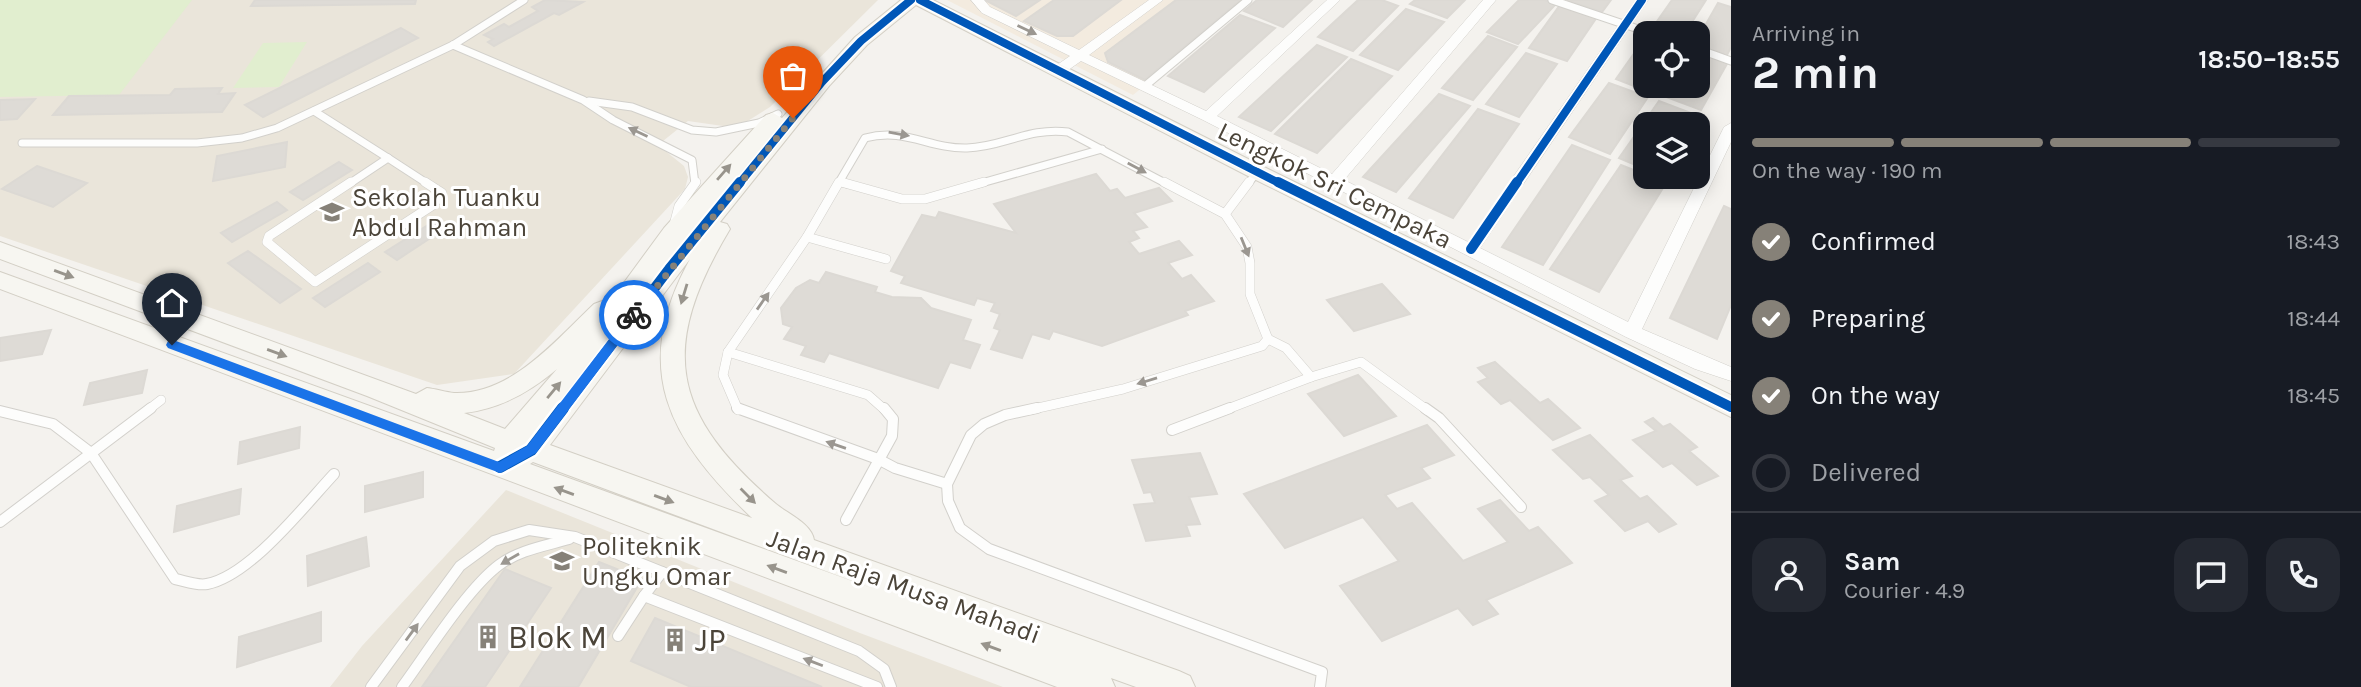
<!DOCTYPE html>
<meta charset="utf-8">
<style>
:root{--surface:#171b24;--page:#242831;--text:#f1f3f6;--muted:#9ea1a6;--line:#363941;--accent:#868178}
body{margin:0;font-family:Karla,sans-serif;background:var(--page);color:var(--text);height:100vh;display:flex;flex-direction:column;font-size:26px;white-space:nowrap}
*{box-sizing:border-box;margin:0}
p{font-size:23px;color:var(--muted)}
.icon{flex:none;width:38px;height:38px;fill:none;stroke:currentColor;stroke-width:2;stroke-linecap:round;stroke-linejoin:round}
.map{position:relative;flex:1;overflow:hidden}
.side{display:flex;flex-direction:column;background:var(--surface);width:630px}
.side>*{flex:none}
.buttons{position:absolute;left:1633px;top:21px;display:grid;gap:14px}
.buttons a{display:grid;place-items:center;width:77px;height:77px;border-radius:14px;background:var(--surface);box-shadow:0 4px 18px #0003;font-size:35px}
.pin{position:absolute;display:grid;place-items:center;width:60px;height:60px;color:#fff;margin:-72px -30px;border-radius:50% 50% 50% 0;rotate:-45deg;box-shadow:0 0 7px #0007}
.pin .icon{rotate:45deg}
.courier{position:absolute;display:grid;place-items:center;width:70px;height:70px;margin:-35px;border:5px solid #1a73e8;border-radius:50%;background:#fff;color:#222;box-shadow:0 2px 9px #0007}
.summary em{font-style:normal;font-weight:700}
.summary div{display:flex;flex-direction:column-reverse}
.summary{display:flex;align-items:center;justify-content:space-between;height:119px;padding:0 21px}
h1{font-size:46px;font-weight:700;line-height:52px}
.bar{display:grid;grid-template-columns:repeat(4,1fr);gap:10px 7px;align-content:center;height:84px;padding:0 21px}
.bar i{height:9px;border-radius:5px;background:var(--line)}
.bar .on{background:var(--accent)}
.bar p{grid-column:span 4}
.line{display:flex;align-items:center;gap:18px;padding:0 21px;border-top:2px solid var(--line)}
.line div{flex:1}
.round{display:grid;place-items:center;flex:none;width:74px;height:74px;border-radius:21px;background:var(--page)}
ol{padding:0 21px;list-style:none}
li{display:flex;align-items:center;gap:21px;height:77px}
li p{margin-inline-start:auto}
li .icon{padding:7px;border-radius:50%;background:var(--accent);color:#fff;stroke-width:4}
li:last-child{color:var(--muted)}
li i{width:38px;height:38px;border:4px solid var(--line);border-radius:50%}
main{display:flex;flex:1;min-height:0}
.map>svg:first-child{display:block}
.commercial{fill:#f3ebdf}
.education{fill:#eae5da}
.green{fill:#e1eecf}
.building{fill:#dedbd6;stroke:#dcd9d4;stroke-width:2}
.lines{fill:none;stroke-linecap:round;stroke-linejoin:round}
.lane-far2-casing{stroke:#d2d0cb;stroke-width:9}
.lane-far1-casing{stroke:#d2d0cb;stroke-width:10}
.lane-casing{stroke:#d2d0cb;stroke-width:12}
.street-casing{stroke:#d2d0cb;stroke-width:1}
.secondary-casing{stroke:#d3cfc5;stroke-width:2}
.lane-far2{stroke:#fdfdfc;stroke-width:7}
.lane-far1{stroke:#fdfdfc;stroke-width:9}
.lane{stroke:#fdfdfc;stroke-width:10}
.street{fill:#fdfdfc;fill-rule:evenodd}
.secondary{fill:#f7f6f1;fill-rule:evenodd}
.cycleway-far2-casing{stroke:#fff;stroke-width:11}
.cycleway-far1-casing{stroke:#fff;stroke-width:14}
.cycleway-casing{stroke:#fff;stroke-width:17}
.cycleway-far2{stroke:#0057b8;stroke-width:8}
.cycleway-far1{stroke:#0057b8;stroke-width:10}
.cycleway{stroke:#0057b8;stroke-width:12}
.oneway{fill:#9b9791}
.oneway2{fill:#98948c}
.route{fill:#1a73e8}
.done{stroke:#868178;stroke-width:7;stroke-dasharray:0 12.6}
.labels{text-anchor:middle;stroke-width:6;stroke-linejoin:round;paint-order:stroke}
.street-label{font-size:26px;fill:#4b4439;stroke:#fff}
.poi-label{font-size:26px;fill:#4b4439;stroke:#fff;text-anchor:start}
.near-poi-label{font-size:32px;fill:#4b4439;stroke:#fff;text-anchor:start}
</style>
<main>
<div class="map">
<svg width="1731" height="687" viewBox="0 0 1731 687">
<rect width="100%" height="100%" fill="#f4f2ee"/>
<path class="commercial" d="M947 0H1249L1133 95Z"/>
<g class="education">
<path d="M0 0H878L770 107 743 124 730 127 688 121 658 145 684 166 688 177 685 189 514 374 437 385 0 236Z"/>
<path d="M506 490 860 633 1003 687H330L362 646Z"/>
</g>
<g class="green">
<path d="M0 0H192L119 95 0 97Z"/>
<path d="M307 42 279 87 233 88 263 43Z"/>
</g>
<g class="building">
<path d="M255 0H416L415 4 251 6Z"/>
<path d="M545 0 583 2 559 15 554 13 494 46 488 42 493 39 484 35 504 24 509 27 538 11 532 7Z"/>
<path d="M985 0H1040L1016 16Z"/>
<path d="M1054 0H1121L1073 36H1057L1024 21Z"/>
<path d="M1176 0H1241L1145 80 1108 62 1105 53Z"/>
<path d="M1257 0H1312L1283 27 1244 11Z"/>
<path d="M1358 0H1382L1398 6 1353 51 1318 37Z"/>
<path d="M1415 0H1465L1447 18 1410 4Z"/>
<path d="M1519 0H1545L1556 4 1518 44 1487 32Z"/>
<path d="M1611 0 1602 12 1568 1V0Z"/>
<path d="M1672 0H1706L1685 33H1661L1651 30Z"/>
<path d="M1718 3 1731 7V47L1727 55 1698 46V38Z"/>
<path d="M1560 5 1597 17 1567 61 1529 48Z"/>
<path d="M1406 9 1444 22 1398 70 1360 55Z"/>
<path d="M1240 15 1275 28 1204 92 1168 76Z"/>
<path d="M401 28 418 38 263 117 245 105Z"/>
<path d="M1488 36 1517 47 1473 100 1442 88Z"/>
<path d="M1645 38V86H1657L1652 93 1616 79Z"/>
<path d="M1317 45 1347 57 1271 131 1239 117Z"/>
<path d="M1698 52 1728 62 1701 110 1661 95 1667 86H1698Z"/>
<path d="M1526 53 1557 64 1519 117 1486 104Z"/>
<path d="M1351 59 1392 76 1317 153 1275 134Z"/>
<path d="M1609 83 1648 97 1610 154 1569 137Z"/>
<path d="M222 88 218 94 235 93 222 112 53 115 69 96 170 95 175 89Z"/>
<path d="M1439 94 1470 106 1396 192 1363 177Z"/>
<path d="M35 99 17 119 0 120V100Z"/>
<path d="M1659 101 1696 115 1690 124H1645V169L1619 158Z"/>
<path d="M1478 109 1519 124 1453 218 1409 198Z"/>
<path d="M287 142 285 167 213 181 217 156Z"/>
<path d="M1572 145 1610 160 1543 265 1502 247Z"/>
<path d="M339 162 352 170 303 200 290 192Z"/>
<path d="M1621 165 1666 183 1599 292 1550 269Z"/>
<path d="M37 166 87 183 53 207 2 189Z"/>
<path d="M1096 174 1110 191 1117 189 1125 198 1159 188 1172 201 1134 213 1147 227 1133 231 1139 238 1129 242 1139 254 1179 241 1192 255 1168 263 1182 279 1191 275 1214 301 1185 311 1188 315 1102 346 1053 331 1049 339 1032 334 1022 358 991 349 1000 330 994 328 1000 314 991 311 995 303 977 298 974 305 901 283 905 276 891 271 922 215 936 218 939 212 1016 233 994 204Z"/>
<path d="M277 202 287 210 232 242 221 233Z"/>
<path d="M1724 206 1731 209V305L1717 339 1670 318Z"/>
<path d="M433 222 444 229 397 260 385 252Z"/>
<path d="M248 251 301 289 280 303 228 263Z"/>
<path d="M368 263 380 272 325 307 313 298Z"/>
<path d="M826 272 877 287 875 292 892 297 921 298 931 308 971 320 963 340 980 345 970 368 950 362 938 388 829 353 824 362 801 355 806 346 784 339 792 327 783 324 781 308 796 288 810 280 819 283Z"/>
<path d="M1382 284 1410 314 1354 331 1327 300Z"/>
<path d="M51 330 42 354 0 361V338Z"/>
<path d="M1495 362 1540 403 1548 399 1580 428 1553 440 1510 400 1501 404 1478 382 1488 378 1478 368Z"/>
<path d="M147 370 142 393 84 405 90 383Z"/>
<path d="M1358 375 1396 416 1344 436 1308 394Z"/>
<path d="M1653 418 1663 427 1670 424 1697 447 1689 451 1718 476 1697 485 1672 463 1663 467 1633 440 1656 431 1645 422Z"/>
<path d="M1427 425 1454 455 1421 468 1430 478 1385 495 1397 509 1412 503 1463 561 1508 542 1478 509 1500 500 1529 531 1538 527 1572 563 1486 600 1498 614 1473 625 1458 608 1382 641 1340 586 1399 561 1363 517 1285 548 1244 494Z"/>
<path d="M300 427 299 448 238 464 240 442Z"/>
<path d="M1590 435 1632 476 1620 480 1640 499 1647 496 1676 524 1659 532 1648 521 1625 531 1595 501 1609 495 1590 477 1583 479 1553 450Z"/>
<path d="M1200 453 1217 494 1189 497 1200 524 1186 525 1190 536 1146 541 1134 505 1155 503 1151 492 1144 493 1132 460Z"/>
<path d="M423 472V497L365 512V486Z"/>
<path d="M241 489 239 514 174 532 177 506Z"/>
<path d="M366 537 369 566 308 586 307 556Z"/>
<path d="M599 562 642 579 578 687H520Z"/>
<path d="M505 569 551 588 485 687H422Z"/>
<path d="M321 612V641L237 667 239 637Z"/>
<path d="M655 618 822 687H691L631 661Z"/>
</g>
<g class="lines">
<g class="lane-far2-casing">
<g id="lane-far2">
<path d="M1552 0 1650 33"/>
<path d="M453 45 583 100 613 120 692 160 695 184"/>
<path d="M1698 49 1731 61"/>
<path d="M1145 86 1248 0"/>
<path d="M589 101 632 107 692 130 716 132 759 123 778 114"/>
<path d="M314 111 388 158"/>
<path d="M22 143H197L242 138 277 128 453 45 524 0"/>
<path d="M388 158 428 184"/>
<path d="M840 182 847 184"/>
<path d="M349 184 388 158"/>
<path d="M838 184 865 138C905 127 929 149 967 148 1003 147 1029 127 1068 132L1167 184"/>
<path d="M978 184 1102 149"/>
<path d="M1248 184 1257 172"/>
</g>
</g>
<g class="lane-far1-casing">
<g id="lane-far1">
<path d="M351 182 269 236 267 242 315 282 433 205 442 193 425 182"/>
<path d="M841 182 902 199H925L984 182"/>
<path d="M1164 182 1225 214"/>
<path d="M674 225 679 206 696 182"/>
<path d="M807 237 886 259"/>
<path d="M1268 339 1286 348 1311 377"/>
<path d="M728 352 868 395 885 410"/>
<path d="M148 410 161 400"/>
<path d="M738 410 723 375 728 352 807 237 839 182"/>
<path d="M1029 410 1123 389 1262 346 1268 339 1250 294V263L1247 247 1225 214 1249 182"/>
<path d="M1225 410 1311 377 1361 362 1427 410"/>
</g>
</g>
<g class="lane-casing">
<g id="lane">
<path d="M737 408 878 459 895 468 947 484"/>
<path d="M1037 408 1005 415 984 424 971 435 947 484 948 501 960 528 989 549 1322 672 1320 687"/>
<path d="M1425 408 1439 418 1521 507"/>
<path d="M0 411 53 424 91 453 175 579C185 581 197 586 207 584 250 576 305 505 334 474"/>
<path d="M1172 430 1230 408"/>
<path d="M846 520 892 436 893 419 884 408"/>
<path d="M0 522 151 408"/>
<path d="M662 572 644 596 877 687"/>
<path d="M618 636 644 596"/>
<path d="M371 687 460 566 494 541 529 530 575 537 859 651 884 669 891 687"/>
<path d="M402 687C427 653 467 589 499 565 519 550 545 546 569 539"/>
</g>
</g>
<g class="street-casing">
<path id="street" d="M971 0H984L990 7 1079 50 1149 0H1163L1089 55 1206 111 1327 0H1340L1217 116 1332 174 1483 0H1496L1344 180 1468 242 1636 0H1648L1480 248 1628 322 1724 127 1731 123V142L1642 329 1731 367V381L1695 369 1626 337 1203 120 1081 61 1064 73H1054V67L1070 56 982 13Z"/>
</g>
<g class="secondary-casing">
<path id="secondary" d="M901 0H933L1264 167 1731 395V417L1250 177 916 5 867 45 829 86 720 222 727 224 730 229C658 349 671 414 776 504 788 514 812 524 814 540L1179 671 1190 676 1195 687H1136L1111 678 1115 687H1057L0 289V272L494 451 495 448 367 396 0 259V242L416 394 427 388C436 389 445 392 454 393 511 395 556 340 594 304L602 301 609 303 664 228 766 115 773 113 782 118 855 37ZM690 259C630 369 668 438 752 518L550 445ZM557 369 505 429 464 413C500 409 530 392 557 369ZM533 462 874 589 530 464Z"/>
</g>
<use href="#lane-far2" class="lane-far2"/>
<use href="#lane-far1" class="lane-far1"/>
<use href="#lane" class="lane"/>
<use href="#street" class="street"/>
<use href="#secondary" class="secondary"/>
<g class="cycleway-far2-casing">
<g id="cycleway-far2">
<path d="M920 0 1281 184"/>
<path d="M739 184 822 82 861 41 911 0"/>
<path d="M1516 184 1642 0"/>
</g>
</g>
<g class="cycleway-far1-casing">
<g id="cycleway-far1">
<path d="M1278 182 1731 407"/>
<path d="M1471 249 1517 182"/>
<path d="M562 410 669 269 740 182"/>
</g>
</g>
<g class="cycleway-casing">
<path id="cycleway" d="M500 467 531 450 563 408"/>
</g>
<use href="#cycleway-far2" class="cycleway-far2"/>
<use href="#cycleway-far1" class="cycleway-far1"/>
<use href="#cycleway" class="cycleway"/>
</g>
<defs><path id="oneway-solid" d="M-6-.8H1V-3.2L6.5 0L1 3.2V.8H-6Z" transform="scale(1.75)"/></defs>
<g class="oneway">
<use href="#oneway-solid" transform="translate(1027 30) rotate(25)"/>
<use href="#oneway-solid" transform="translate(638 132) rotate(-155)"/>
<use href="#oneway-solid" transform="translate(899 134) rotate(10)"/>
<use href="#oneway-solid" transform="translate(1137 168) rotate(28)"/>
<use href="#oneway-solid" transform="translate(1245 247) rotate(68)"/>
<use href="#oneway-solid" transform="translate(763 301) rotate(-55)"/>
<use href="#oneway-solid" transform="translate(1147 381) rotate(163)"/>
<use href="#oneway-solid" transform="translate(836 445) rotate(-161)"/>
<use href="#oneway-solid" transform="translate(510 559) rotate(150)"/>
<use href="#oneway-solid" transform="translate(412 632) rotate(-54)"/>
<use href="#oneway-solid" transform="translate(813 662) rotate(-159)"/>
</g>
<g class="oneway2">
<use href="#oneway-solid" transform="translate(724 172) rotate(-49)"/>
<use href="#oneway-solid" transform="translate(64 274) rotate(20)"/>
<use href="#oneway-solid" transform="translate(684 294) rotate(107)"/>
<use href="#oneway-solid" transform="translate(277 353) rotate(20)"/>
<use href="#oneway-solid" transform="translate(554 390) rotate(-50)"/>
<use href="#oneway-solid" transform="translate(564 491) rotate(-160)"/>
<use href="#oneway-solid" transform="translate(748 496) rotate(45)"/>
<use href="#oneway-solid" transform="translate(664 499) rotate(20)"/>
<use href="#oneway-solid" transform="translate(777 569) rotate(-160)"/>
<use href="#oneway-solid" transform="translate(991 647) rotate(-160)"/>
</g>
<path class="route" d="M634 311 638 312V318L536 453 500 473 168 348 166 345 168 341H176L499 462 527 446 630 312Z"/>
<g class="lines">
<path class="done" d="M634 315 793 118"/>
</g>
<defs>
<g id="school-bare" transform="scale(1.89)"><path d="M0-5L7-2L0 1L-7-2ZM-4 1L0 2.5L4 1V4Q0 6-4 4Z" fill="#868178" stroke="#fff" stroke-width="2.5" paint-order="stroke"/></g>
<g id="university-bare" transform="scale(1.89)"><path d="M0-5L7-2L0 1L-7-2ZM-4 1L0 2.5L4 1V4Q0 6-4 4Z" fill="#868178" stroke="#fff" stroke-width="2.5" paint-order="stroke"/></g>
<g id="building-bare" transform="scale(1.89)"><path d="M-4-6H4V6H1V3H-1V6H-4ZM-2.5-4.3h1.7v1.8h-1.7ZM.8-4.3h1.7v1.8H.8ZM-2.5-1h1.7V.8h-1.7ZM.8-1h1.7V.8H.8Z" fill="#868178" stroke="#fff" stroke-width="2.5" paint-order="stroke"/></g>
</defs>
<g fill-rule="evenodd">
<use href="#school-bare" x="332" y="212"/>
<use href="#university-bare" x="562" y="561"/>
<use href="#building-bare" x="488" y="637"/>
<use href="#building-bare" x="675" y="640"/>
</g>
<g class="labels">
<g class="street-label">
<text transform="translate(1335 185) rotate(26)" y="9">Lengkok Sri Cempaka</text>
<text transform="translate(904 586) rotate(20)" y="9">Jalan Raja Musa Mahadi</text>
</g>
<g class="poi-label">
<text x="352" y="206">Sekolah Tuanku<tspan x="352" dy="30">Abdul Rahman</tspan></text>
<text x="582" y="555">Politeknik<tspan x="582" dy="30">Ungku Omar</tspan></text>
</g>
<g class="near-poi-label">
<text x="508" y="648">Blok M</text>
<text x="695" y="651">JP</text>
</g>
</g>
</svg>
<div class="buttons">
<a><svg class="icon" aria-label="locate" viewBox="0 0 24 24"><circle cx="12" cy="12" r="6"/><path d="M12 2v4M12 18v4M2 12h4M18 12h4"/></svg></a>
<a><svg class="icon" aria-label="layers" viewBox="0 0 24 24"><path d="M12 4l9 5-9 5-9-5zM3 14l9 5 9-5"/></svg></a>
</div>
<div class="pin" style="left:793px;top:118px;background:#ea580c"><svg class="icon" aria-label="bag" viewBox="0 0 24 24"><path d="M5 8h14l-1 12H6zM9 8a3 3 0 0 1 6 0"/></svg></div>
<div class="pin" style="left:172px;top:345px;background:#1f2937"><svg class="icon" aria-label="home" viewBox="0 0 24 24"><path d="M3 11l9-7 9 7M6 9v11h12V9"/></svg></div>
<div class="courier" style="left:634px;top:315px"><svg class="icon" aria-label="bike" viewBox="0 0 24 24"><circle cx="6" cy="16" r="4"/><circle cx="18" cy="16" r="4"/><path d="M6 16l4-8h5l3 8M10 8l3 8H6M13 5h3"/></svg></div>
</div>
<section class="side">
<div class="summary"><div><h1>2 min</h1><p>Arriving in</p></div><em>18:50–18:55</em></div>
<div class="bar"><i class="on"></i><i class="on"></i><i class="on"></i><i></i><p>On the way · 190 m</p></div>
<ol>
<li><svg class="icon" aria-label="check" viewBox="0 0 24 24"><path d="M5 12l5 5 9-10"/></svg>Confirmed<p>18:43</p></li>
<li><svg class="icon" aria-label="check" viewBox="0 0 24 24"><path d="M5 12l5 5 9-10"/></svg>Preparing<p>18:44</p></li>
<li><svg class="icon" aria-label="check" viewBox="0 0 24 24"><path d="M5 12l5 5 9-10"/></svg>On the way<p>18:45</p></li>
<li><i></i>Delivered</li>
</ol>
<div class="line" style="height:126px"><a class="round"><svg class="icon" aria-label="person" viewBox="0 0 24 24"><circle cx="12" cy="8" r="4"/><path d="M4 21q1-7 8-7t8 7"/></svg></a><div><b>Sam</b><p>Courier · 4.9</p></div><a class="round"><svg class="icon" aria-label="chat" viewBox="0 0 24 24"><path d="M4 5h16v11H9l-5 4z"/></svg></a><a class="round"><svg class="icon" aria-label="phone" viewBox="0 0 24 24"><path d="M5 4h4l2 5-3 2q2 4 5 5l2-3 5 2v4C11 20 4 13 5 4z"/></svg></a></div>
</section>
</main>
